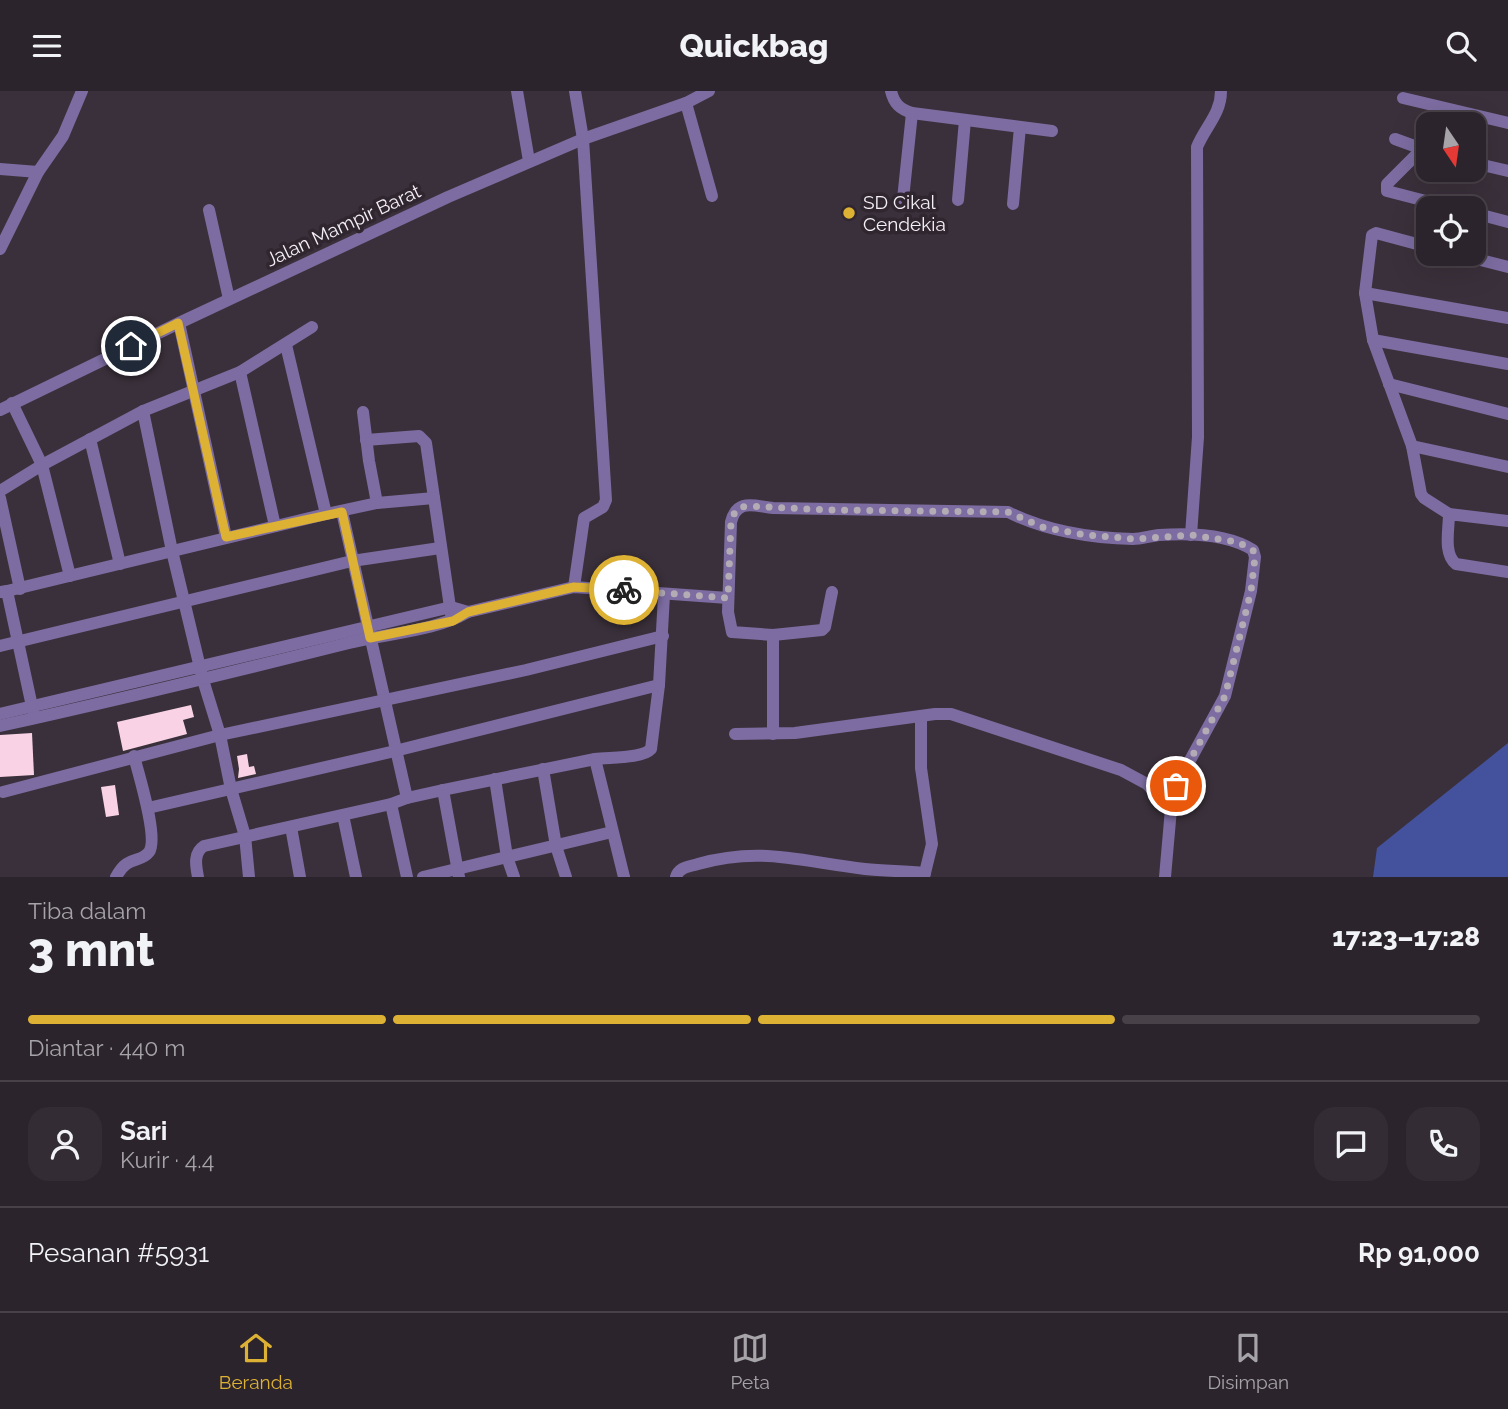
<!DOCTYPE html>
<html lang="id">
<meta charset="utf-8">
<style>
:root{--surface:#2c242c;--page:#342c34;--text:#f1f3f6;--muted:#a6a4a9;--line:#484148;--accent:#ddb133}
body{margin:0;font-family:Raleway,sans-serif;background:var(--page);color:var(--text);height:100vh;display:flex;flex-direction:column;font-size:26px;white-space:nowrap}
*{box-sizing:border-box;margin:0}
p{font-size:23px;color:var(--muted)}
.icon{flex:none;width:38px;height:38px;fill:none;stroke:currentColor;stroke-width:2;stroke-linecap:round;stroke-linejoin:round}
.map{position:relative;height:786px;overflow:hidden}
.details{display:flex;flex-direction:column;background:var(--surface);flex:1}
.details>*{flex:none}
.needle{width:46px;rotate:167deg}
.tools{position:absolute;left:1416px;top:21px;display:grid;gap:14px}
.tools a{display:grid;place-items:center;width:70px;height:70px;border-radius:14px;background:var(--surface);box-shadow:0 7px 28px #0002,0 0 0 2px var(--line);font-size:35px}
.pin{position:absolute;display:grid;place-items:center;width:60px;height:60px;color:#fff;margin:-30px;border:4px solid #fff;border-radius:50%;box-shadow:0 2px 7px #0007}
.courier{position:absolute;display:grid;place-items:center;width:70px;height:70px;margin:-35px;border:5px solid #ddb133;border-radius:50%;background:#fff;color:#222;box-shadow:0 2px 9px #0007}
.overview em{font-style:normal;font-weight:800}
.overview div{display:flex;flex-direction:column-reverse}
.overview{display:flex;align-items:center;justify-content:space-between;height:119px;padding:0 28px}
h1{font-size:46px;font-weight:800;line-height:52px}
.bar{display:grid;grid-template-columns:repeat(4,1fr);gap:10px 7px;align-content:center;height:84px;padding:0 28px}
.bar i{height:9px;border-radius:5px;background:var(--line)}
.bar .active{background:var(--accent)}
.bar p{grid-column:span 4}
.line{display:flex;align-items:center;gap:18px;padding:0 28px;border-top:2px solid var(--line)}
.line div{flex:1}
.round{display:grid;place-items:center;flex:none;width:74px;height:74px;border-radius:21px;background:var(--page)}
header{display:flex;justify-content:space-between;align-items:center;height:91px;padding:0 28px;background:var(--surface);font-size:32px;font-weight:800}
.tab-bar{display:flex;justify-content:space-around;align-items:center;height:98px;border-top:2px solid var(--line);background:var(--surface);font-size:19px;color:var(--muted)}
.tab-bar a{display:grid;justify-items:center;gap:4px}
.tab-bar .active{color:var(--accent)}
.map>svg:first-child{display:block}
.water{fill:#44529d}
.building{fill:#f9d3e5}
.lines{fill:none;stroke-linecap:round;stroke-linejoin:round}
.minor{stroke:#7c6ca1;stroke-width:12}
.done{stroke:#b4acb5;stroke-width:7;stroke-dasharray:0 12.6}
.route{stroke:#ddb133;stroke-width:9}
.poi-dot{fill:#ddb133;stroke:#2f2630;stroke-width:2.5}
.labels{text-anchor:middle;stroke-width:7;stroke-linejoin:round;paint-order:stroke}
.poi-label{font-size:19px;fill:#f5eff6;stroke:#2f2630;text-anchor:start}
.street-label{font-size:19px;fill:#f5eff6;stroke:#2f2630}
</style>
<header><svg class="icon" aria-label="menu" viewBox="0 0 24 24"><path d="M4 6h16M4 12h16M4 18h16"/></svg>Quickbag<svg class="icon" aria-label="search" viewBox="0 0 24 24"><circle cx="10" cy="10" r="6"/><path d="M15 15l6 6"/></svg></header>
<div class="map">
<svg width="1508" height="786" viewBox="0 0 1508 786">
<rect width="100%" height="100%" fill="#3a303b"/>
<path class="water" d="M1508 652V786H1373L1377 757Z"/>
<g class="building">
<path d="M191 614 194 626 183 629 187 643 123 660 117 631Z"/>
<path d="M32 642 34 684 0 686V644Z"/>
<path d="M247 663 249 676 254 675 256 683 238 687 239 678 237 665Z"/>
<path d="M115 694 119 724 106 726 101 696Z"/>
</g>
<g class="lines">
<g class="minor">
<path d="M517 0 529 70"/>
<path d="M891 0C894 13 900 18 912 22L1052 40"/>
<path d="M1403 7 1508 32"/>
<path d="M686 12 712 105"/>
<path d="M1395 48 1428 60"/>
<path d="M1421 59 1387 93V100L1453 117"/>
<path d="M1474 72 1508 80"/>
<path d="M0 78 38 81"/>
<path d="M903 108 912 22"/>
<path d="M958 109 965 29"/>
<path d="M1013 113 1020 36"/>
<path d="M209 119 229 208"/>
<path d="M1474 122 1508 131"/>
<path d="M1428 156 1376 142 1372 144 1365 202 1373 249 1412 355 1421 403 1424 407 1449 423"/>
<path d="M0 158 38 81 63 45 82 0"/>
<path d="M1457 163 1508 176"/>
<path d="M1365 202 1508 227"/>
<path d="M179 232 226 446"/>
<path d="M1373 249 1508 273"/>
<path d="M286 254 326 423"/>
<path d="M240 281 275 435"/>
<path d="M1389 293 1508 323"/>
<path d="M12 312 42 374 70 485"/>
<path d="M0 319 179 232 448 106 583 48 686 12 709 0"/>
<path d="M143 320 172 460 203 589 220 644 231 698 245 745 249 786"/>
<path d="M363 321 369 370 377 412"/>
<path d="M90 348 120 473"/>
<path d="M366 349 419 345 426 352 451 523"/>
<path d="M1412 355 1508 376"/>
<path d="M0 400 42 374 143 320 240 281 312 236"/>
<path d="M0 407 20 498"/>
<path d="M342 421 407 707"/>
<path d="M1508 430 1449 423C1449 438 1443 463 1456 473L1508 481"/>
<path d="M1191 444 1198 346 1197 56C1205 36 1221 23 1221 0"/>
<path d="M574 496 584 427 603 416 606 409 583 48 575 0"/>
<path d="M7 500 326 423 377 412 434 407"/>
<path d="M1 501 7 500 33 620"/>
<path d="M773 544V643"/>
<path d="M0 555 352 470 440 457"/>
<path d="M0 623 451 516 468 521"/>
<path d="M921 625V677L932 753 924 786"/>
<path d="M0 635C117 609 233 581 349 552 387 542 433 541 468 521L574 496 728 507"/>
<path d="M735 643 795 642 935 623H951L1121 679 1147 693 1171 718 1176 695 1225 605 1251 500 1255 466 1253 459C1228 443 1188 442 1159 444 1150 445 1141 448 1133 448 1090 447 1046 440 1008 421L773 417C754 415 737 407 731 431L728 521 732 541 773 544 822 539 825 536 832 501"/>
<path d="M543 678 556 755 566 786"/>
<path d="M495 688 507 766 514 786"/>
<path d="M443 699 459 786"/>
<path d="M3 701 220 644 526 579 663 545"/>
<path d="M391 713 407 786"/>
<path d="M148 717 395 660 659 594"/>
<path d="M343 724 356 786"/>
<path d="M291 736 300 786"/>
<path d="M116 786C128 763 140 773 149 761 159 747 138 682 134 665"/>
<path d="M198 786C196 775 193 762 204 755L391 713 407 707 443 699 595 668"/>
<path d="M423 786 612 741"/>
<path d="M624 786 595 668C609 666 642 668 651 658L659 594 664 504"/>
<path d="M676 786C679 776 688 776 698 773 762 755 802 771 865 778 885 780 905 780 925 782"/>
<path d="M1165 786 1171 718"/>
</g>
</g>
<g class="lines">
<path class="done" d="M624 499 728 507 731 431C734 421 737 416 748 415L827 419 1008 421 1042 436 1085 444 1135 448 1191 444 1238 451 1253 459 1255 466 1251 500 1225 605 1176 695"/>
<path class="route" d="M131 255 178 232 226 446 342 421 370 547 453 530 468 521 574 496 624 499"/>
</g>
<circle class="poi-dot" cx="849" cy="122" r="7"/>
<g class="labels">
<g class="poi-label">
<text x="863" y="118">SD Cikal<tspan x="863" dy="22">Cendekia</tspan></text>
</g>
<g class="street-label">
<text transform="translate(343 134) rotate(-25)" y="7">Jalan Mampir Barat</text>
</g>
</g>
</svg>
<div class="tools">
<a><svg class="needle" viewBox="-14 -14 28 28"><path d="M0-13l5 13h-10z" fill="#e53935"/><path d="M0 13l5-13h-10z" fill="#a6a4a9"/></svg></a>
<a><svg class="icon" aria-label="locate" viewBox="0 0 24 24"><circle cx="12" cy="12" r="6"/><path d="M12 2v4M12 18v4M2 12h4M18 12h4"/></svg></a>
</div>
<div class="pin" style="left:1176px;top:695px;background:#ea580c"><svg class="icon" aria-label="bag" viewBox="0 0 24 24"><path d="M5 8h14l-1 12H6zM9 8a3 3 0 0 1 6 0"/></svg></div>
<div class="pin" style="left:131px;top:255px;background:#1f2937"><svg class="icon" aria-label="home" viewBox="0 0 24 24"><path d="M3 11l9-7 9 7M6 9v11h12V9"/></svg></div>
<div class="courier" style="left:624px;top:499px"><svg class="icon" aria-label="bike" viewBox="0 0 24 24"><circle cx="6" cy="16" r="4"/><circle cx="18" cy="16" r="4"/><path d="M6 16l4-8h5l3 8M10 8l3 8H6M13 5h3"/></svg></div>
</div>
<section class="details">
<div class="overview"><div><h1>3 mnt</h1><p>Tiba dalam</p></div><em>17:23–17:28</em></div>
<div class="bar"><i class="active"></i><i class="active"></i><i class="active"></i><i></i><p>Diantar · 440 m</p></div>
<div class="line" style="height:126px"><a class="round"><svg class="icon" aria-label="person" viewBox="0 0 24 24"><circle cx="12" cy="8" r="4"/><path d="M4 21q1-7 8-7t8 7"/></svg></a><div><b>Sari</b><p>Kurir · 4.4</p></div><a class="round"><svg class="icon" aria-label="chat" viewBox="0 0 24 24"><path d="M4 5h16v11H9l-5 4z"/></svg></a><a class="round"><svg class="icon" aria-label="phone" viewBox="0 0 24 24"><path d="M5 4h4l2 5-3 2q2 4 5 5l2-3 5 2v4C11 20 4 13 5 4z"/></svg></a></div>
<div class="line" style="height:91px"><div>Pesanan #5931</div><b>Rp 91,000</b></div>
</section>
<nav class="tab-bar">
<a class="active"><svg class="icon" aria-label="home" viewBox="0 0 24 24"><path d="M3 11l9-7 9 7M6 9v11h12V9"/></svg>Beranda</a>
<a><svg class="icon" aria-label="map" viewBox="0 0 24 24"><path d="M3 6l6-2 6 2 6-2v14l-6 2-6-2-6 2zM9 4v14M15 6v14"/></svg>Peta</a>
<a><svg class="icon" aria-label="saved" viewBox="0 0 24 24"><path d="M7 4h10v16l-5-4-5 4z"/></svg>Disimpan</a>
</nav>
